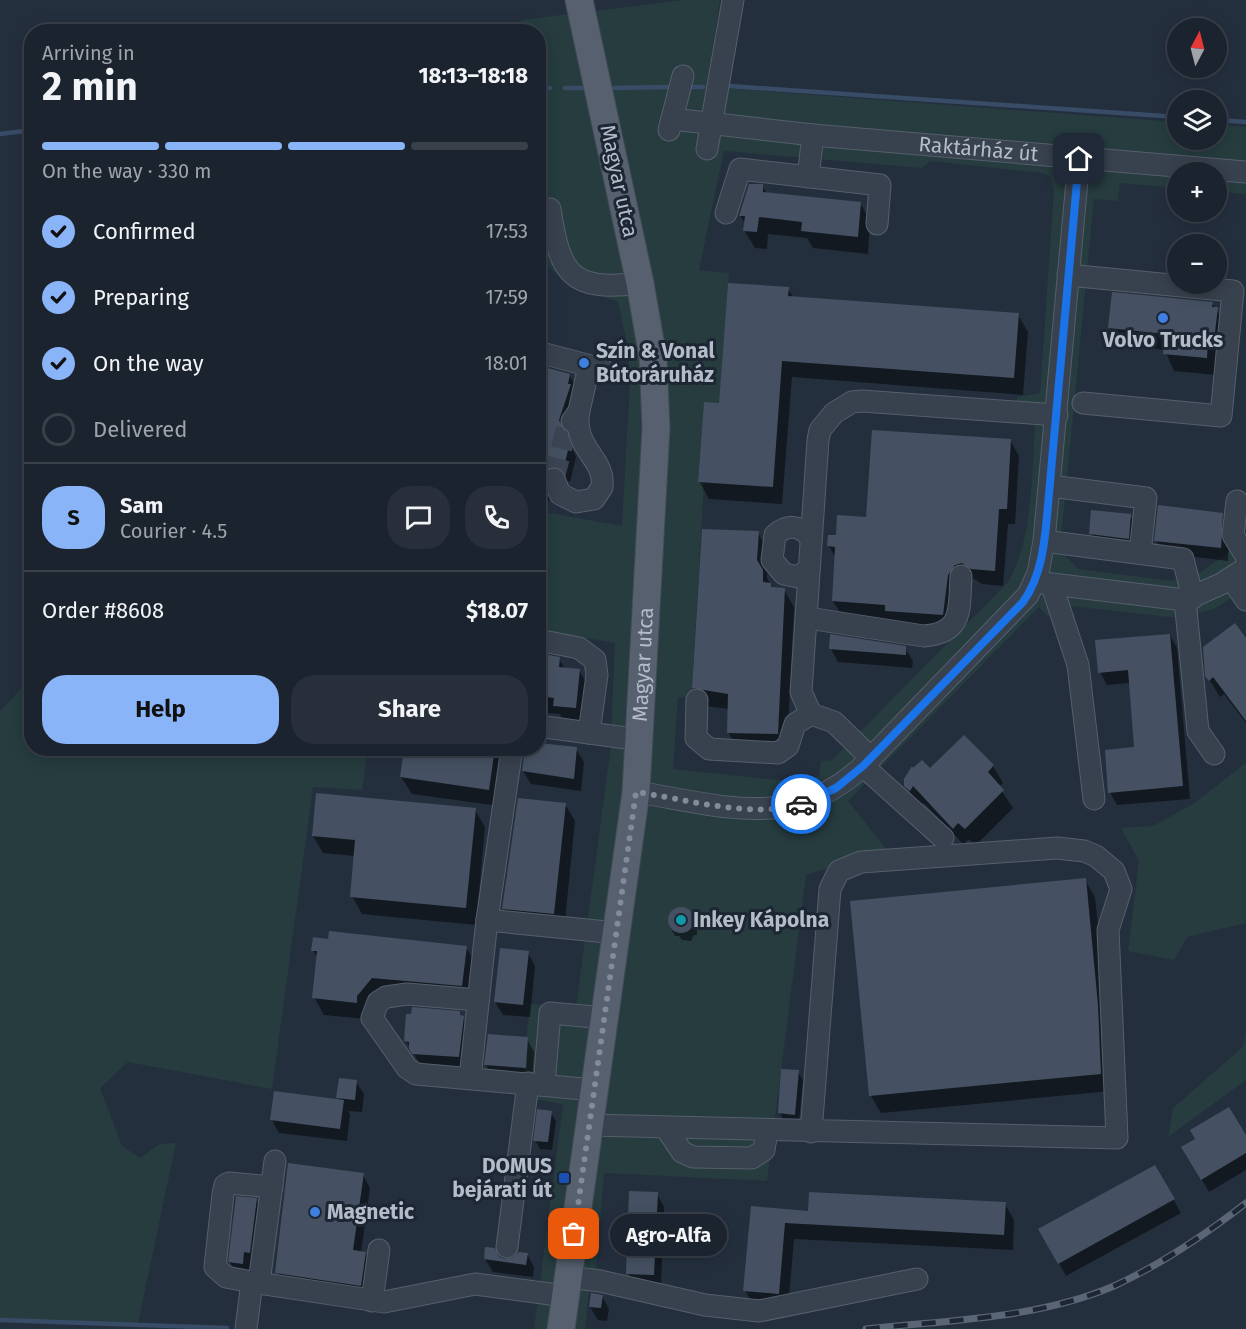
<!DOCTYPE html>
<meta charset="utf-8">
<style>
:root{--surface:#1b232e;--page:#282f3a;--text:#f1f3f6;--muted:#a0a4aa;--line:#39404a;--accent:#8ab4f8}
body{margin:0;font-family:"Fira Sans",sans-serif;background:var(--page);color:var(--text);height:100vh;display:flex;flex-direction:column;font-size:22px;white-space:nowrap}
*{box-sizing:border-box;margin:0}
p{font-size:20px;color:var(--muted)}
.icon{flex:none;width:33px;height:33px;fill:none;stroke:currentColor;stroke-width:2;stroke-linecap:round;stroke-linejoin:round}
.map{position:relative;flex:1;overflow:hidden}
.details{position:absolute;left:24px;top:24px;width:522px;height:732px;display:flex;flex-direction:column;background:var(--surface);border-radius:24px;box-shadow:0 3px 15px #0003,0 0 0 2px var(--line)}
.details>*{flex:none}
.needle{width:39px;rotate:7deg}
.tools{position:absolute;left:1167px;top:18px;display:grid;gap:12px}
.tools a{display:grid;place-items:center;width:60px;height:60px;border-radius:50%;background:var(--surface);box-shadow:0 3px 15px #0003,0 0 0 2px var(--line);font-size:30px}
.pin{position:absolute;display:grid;place-items:center;width:51px;height:51px;color:#fff;margin:-26px;border-radius:12px;box-shadow:0 3px 9px #0006}
.courier{position:absolute;display:grid;place-items:center;width:60px;height:60px;margin:-30px;border:4px solid #1a73e8;border-radius:50%;background:#fff;color:#222;box-shadow:0 2px 8px #0007}
.bubble{position:absolute;height:42px;border-radius:21px;background:var(--surface);box-shadow:0 3px 15px #0003,0 0 0 2px var(--line);font-size:20px;font-weight:700;line-height:42px;text-align:center}
.headline em{font-style:normal;font-weight:700}
.headline div{display:flex;flex-direction:column-reverse}
.headline{display:flex;align-items:center;justify-content:space-between;height:102px;padding:0 18px}
h1{font-size:39px;font-weight:700;line-height:45px}
.bar{display:grid;grid-template-columns:repeat(4,1fr);gap:9px 6px;align-content:center;height:72px;padding:0 18px}
.bar i{height:8px;border-radius:4px;background:var(--line)}
.bar .active{background:var(--accent)}
.bar p{grid-column:span 4}
.line{display:flex;align-items:center;gap:15px;padding:0 18px;border-top:2px solid var(--line)}
.line div{flex:1}
.round{display:grid;place-items:center;flex:none;width:63px;height:63px;border-radius:24px;background:var(--page)}
ol{padding:0 18px;list-style:none}
li{display:flex;align-items:center;gap:18px;height:66px}
li p{margin-inline-start:auto}
li .icon{padding:6px;border-radius:50%;background:var(--accent);color:#111;stroke-width:4}
li:last-child{color:var(--muted)}
li i{width:33px;height:33px;border:3px solid var(--line);border-radius:50%}
.action{display:flex;gap:12px;margin-top:auto;padding:12px 18px}
.action a{flex:1;height:69px;border-radius:24px;background:var(--accent);color:#111;font-size:24px;font-weight:700;line-height:69px;text-align:center}
.action a+a{background:var(--page);color:var(--text)}
.map>svg:first-child{display:block}
.green{fill:#263c3f;fill-rule:evenodd}
.shadow{fill:#0007}
.lines{fill:none;stroke-linecap:round;stroke-linejoin:round}
.stream{stroke:#394c67;stroke-width:4.5}
.building{fill:#455162}
.minor-tunnel{stroke:#3a4453;stroke-width:21;stroke-dasharray:21 10;stroke-linecap:butt}
.minor-casing{stroke:#565f6c;stroke-width:23}
.major-casing{stroke:#414a57;stroke-width:29}
.minor{stroke:#38414e;stroke-width:21}
.major{stroke:#56606e;stroke-width:27}
.rail-casing{stroke:#5a6575;stroke-width:7}
.rail{stroke:#1d2633;stroke-width:4.5;stroke-dasharray:14;stroke-linecap:butt}
.done{stroke:#828b98;stroke-width:6;stroke-dasharray:0 10.8}
.route{stroke:#1a73e8;stroke-width:8}
.shop-dot{fill:#3f7fe0;stroke:#1d2633;stroke-width:2}
.culture-dot{fill:#0f9aa8;stroke:#1d2633;stroke-width:2}
.transit-dot{fill:#1a4fb4;stroke:#1d2633;stroke-width:2}
.labels{text-anchor:middle;stroke-width:6;stroke-linejoin:round;paint-order:stroke}
.street-label{font-size:21px;fill:#b4bcc9;stroke:#1d2633}
.poi-label{font-size:21px;font-weight:bold;fill:#b4bcc9;stroke:#1d2633;text-anchor:start}
</style>
<div class="map">
<svg width="1246" height="1329" viewBox="0 0 1246 1329">
<rect width="100%" height="100%" fill="#242f3e"/>
<g class="green">
<path d="M683 0H720L707 87 1177 122 1178 140H1216L1217 125 1246 127V194L1217 192 1216 172H1178L1177 188 1120 183 1118 201 1094 199 1060 550 1078 569 1173 581 1201 572 1246 540V589L1214 609 1178 618 1070 606 1048 617 1039 607 848 801 887 850 806 875 767 1181 604 1173 596 1268 604 1270 601 1292 589 1290 585 1329H534L563 1104 520 1097 530 1004 576 1007 610 753 615 643 539 630V511L622 526 630 381 627 344 618 302 569 284 549 268 539 234 538 32 521 31V20ZM724 151 922 168 930 161 1042 173 1050 176 1054 191 1040 393 1017 397 1014 421 1035 426C1031 479 1034 532 1009 581L832 760 821 761 819 776 804 781H786L673 769 678 697 691 698 692 690 704 482 698 481 704 403H719L729 273 699 270Z"/>
<path d="M31 678 32 748 368 749 362 790 313 787 272 1089 128 1062 100 1088 122 1146 140 1158 160 1144 176 1143 138 1323 0 1320V711Z"/>
<path d="M1246 763V923L1187 937 1174 960 1128 951 1139 861 1121 828 1153 826 1193 804Z"/>
<path d="M1246 1032V1080L1168 1137 1173 1108 1243 1047Z"/>
</g>
<g class="shadow">
<path d="M762 186 767 193 860 203 870 220 868 254 813 248 807 238 768 234 767 249 755 248 744 230 745 224 740 215Z"/>
<path d="M788 289 794 298 1018 315 1028 332 1023 395 792 377 782 504 709 499 699 481 720 405Z"/>
<path d="M1212 303 1227 326 1216 375 1174 371 1165 350 1120 345 1110 328Z"/>
<path d="M542 368 569 375 577 388 572 422 566 434 576 457 570 482 563 479 548 492 550 501 538 498V379Z"/>
<path d="M1010 440 1019 456 1015 524H1008L1003 586 982 584 972 578 963 580 952 630 895 626 892 620 842 616 833 601 836 559 829 546 837 537Z"/>
<path d="M1222 514 1229 527 1228 561 1163 553 1156 540Z"/>
<path d="M1130 516 1138 529 1136 551 1098 547 1091 534Z"/>
<path d="M758 533 768 550 767 578 773 589 784 590 794 607 787 751 738 750 728 732 729 709 704 706 694 688Z"/>
<path d="M1170 635 1177 648 1190 799 1117 805 1110 792 1136 749 1130 683 1107 685 1100 672Z"/>
<path d="M1246 642V723L1224 694 1220 697 1207 676Z"/>
<path d="M905 648 913 661 912 668 838 662 831 649Z"/>
<path d="M538 655 559 659 565 669 579 670 589 688 585 725 564 723 560 714 538 712Z"/>
<path d="M405 748H501L506 757 499 806 412 794 401 777Z"/>
<path d="M576 749 584 762 581 791 531 784 523 771Z"/>
<path d="M993 766 1003 783 999 787 1013 808 976 845 968 839 964 845 924 803 920 807 916 803 906 785 929 770Z"/>
<path d="M565 804 575 821 564 931 513 926 503 908Z"/>
<path d="M475 810 485 827 476 925 362 914 352 896 355 856 323 853 313 836Z"/>
<path d="M1085 880 1095 897 1108 1024 1111 1091 881 1113 871 1096Z"/>
<path d="M676 908H685L697 922V935H694L691 941 682 940 679 936H675L670 927V914Z"/>
<path d="M466 947 476 964 472 1003 382 994 366 1019 324 1015 314 997 318 959 313 950Z"/>
<path d="M528 953 535 966 530 1017 503 1015 495 1002Z"/>
<path d="M459 1013 470 1030 466 1069 421 1066 406 1041Z"/>
<path d="M527 1039 534 1052 532 1080 493 1077 486 1065Z"/>
<path d="M798 1072 803 1080 799 1122 784 1121 780 1113Z"/>
<path d="M356 1082 364 1094 362 1112 348 1111 350 1115 347 1141 279 1133 272 1120 340 1101 338 1097Z"/>
<path d="M551 1113 556 1121 552 1150 540 1149 535 1140Z"/>
<path d="M1246 1138V1170L1209 1192 1183 1147Z"/>
<path d="M1155 1167 1181 1213 1066 1276 1041 1230Z"/>
<path d="M363 1175 370 1188 361 1253H365L372 1266 368 1298 284 1285 277 1272Z"/>
<path d="M657 1194 664 1207 661 1287 635 1286 628 1273Z"/>
<path d="M256 1200 264 1213 249 1276 237 1275 230 1262Z"/>
<path d="M1005 1204 1014 1220 1013 1250 794 1239 788 1309 754 1306 745 1290 752 1208 809 1213Z"/>
<path d="M527 1254 534 1267 533 1277 493 1272 485 1259 505 1261Z"/>
<path d="M602 1296 609 1309 607 1321 598 1320 590 1307Z"/>
</g>
<g class="lines">
<g class="stream">
<path d="M729 86 1178 117"/>
<path d="M687 87H703"/>
<path d="M538 88H550"/>
<path d="M565 88H590"/>
<path d="M607 88 671 87"/>
<path d="M1216 120 1246 122"/>
<path d="M0 134 32 130"/>
<path d="M0 1320 227 1328"/>
</g>
</g>
<g class="building">
<path d="M749 184H763V192L861 202 858 237 801 231 802 222 759 217 757 232 743 231 745 216H739Z"/>
<path d="M728 283 789 287 788 296 1019 313 1014 378 782 361 773 487 698 482 704 402 719 403Z"/>
<path d="M1112 292 1213 302 1212 307H1218L1215 332 1208 339 1207 358 1163 354 1165 334 1108 328Z"/>
<path d="M540 366 570 374 568 384H571L559 420 570 442 563 471 556 467H550L542 476H538Z"/>
<path d="M872 430 1011 439 1007 509H999L995 571 971 569 962 563 955 565 948 575 943 615 885 611V605L832 601 835 547 827 546 828 535H836L837 515 866 517Z"/>
<path d="M1158 505 1223 513 1221 548 1154 541Z"/>
<path d="M1091 510 1131 514 1129 539 1089 534Z"/>
<path d="M702 529 759 531 757 560 763 570V582L771 583V587L785 588 778 734 727 733 728 694 692 688Z"/>
<path d="M1235 623 1246 638V721L1213 677 1209 681 1205 676 1203 647Z"/>
<path d="M830 634 906 646V655L829 649Z"/>
<path d="M1170 634 1183 786 1108 793 1105 750 1134 747 1128 670 1098 673 1095 640Z"/>
<path d="M538 653 560 657 559 667 580 669 576 708 553 706 554 698 538 696Z"/>
<path d="M964 735 994 765 988 772 1004 790 965 829 958 823 953 829 913 786 910 791 904 786V779L912 766 913 768 922 760 930 768Z"/>
<path d="M538 743 577 747 574 779 522 771 525 748H538Z"/>
<path d="M404 748H495L489 790 400 777Z"/>
<path d="M316 793 476 808 466 908 350 897 355 840 312 836Z"/>
<path d="M518 798 566 803 554 914 502 909Z"/>
<path d="M1086 878 1098 1005 1101 1074 869 1096 850 901Z"/>
<circle cx="681" cy="920" r="13"/>
<path d="M329 931 467 946 462 986 372 978 357 996V1003L312 998 317 951H311L313 937 328 939Z"/>
<path d="M500 948 529 951 523 1005 494 1002Z"/>
<path d="M412 1007 460 1011V1015L464 1016 459 1057 412 1054 409 1049V1042L404 1041 406 1014H411Z"/>
<path d="M488 1034 528 1037 526 1068 484 1065Z"/>
<path d="M781 1069 799 1070 795 1115 778 1113Z"/>
<path d="M339 1078 357 1080 355 1100 336 1098Z"/>
<path d="M274 1091 344 1100 340 1129 270 1120Z"/>
<path d="M1229 1107 1246 1135V1153L1201 1180 1181 1147 1195 1139 1190 1130Z"/>
<path d="M537 1109 552 1111 548 1142 533 1141Z"/>
<path d="M288 1163 364 1173 353 1250 366 1252 361 1286 275 1273Z"/>
<path d="M1155 1165 1175 1199 1058 1264 1038 1229Z"/>
<path d="M629 1191 658 1192 654 1275 626 1274Z"/>
<path d="M809 1192 1006 1202 1004 1235 785 1223 779 1294 743 1291 751 1206 808 1211Z"/>
<path d="M236 1196 257 1198 250 1253 244 1252 243 1264 228 1262Z"/>
<path d="M485 1247 495 1248 499 1257 505 1259 512 1258 519 1252 528 1253 526 1265 484 1259Z"/>
<path d="M591 1293 603 1295 601 1308 589 1307Z"/>
</g>
<g class="lines">
<path class="minor-tunnel" d="M554 479 567 427"/>
<g class="minor-casing">
<g id="minor">
<path id="s1" d="M672 119 813 135 1246 172"/>
<path d="M669 130 683 76"/>
<path d="M707 149 733 0"/>
<path d="M808 177 813 135"/>
<path d="M550 209C560 274 570 292 640 283"/>
<path d="M726 213 740 169 880 185 877 224"/>
<path d="M1068 275 1233 291 1221 416 1083 403"/>
<path d="M538 352 602 369"/>
<path d="M572 421 579 411 589 366"/>
<path d="M554 479 560 494 576 502 594 499 602 487C606 458 572 449 579 411"/>
<path d="M1050 486 1146 498 1140 553"/>
<path d="M1237 501 1233 535 1246 556"/>
<path d="M1044 541 1183 559 1193 598"/>
<path d="M809 569 798 577 784 574 772 560 775 535C787 524 800 525 810 537"/>
<path d="M1231 578 1246 600"/>
<path d="M1035 582 1185 600 1221 584 1246 568"/>
<path d="M1052 586 1078 665 1094 799"/>
<path d="M1185 600 1198 731 1214 754"/>
<path d="M808 618 924 636C964 633 959 608 961 576"/>
<path d="M538 640 579 648 595 660 597 675 589 733"/>
<path d="M697 700 696 738 709 749 778 753 788 746 795 724 811 714"/>
<path d="M538 726 641 740"/>
<path d="M871 758 834 722 811 714 801 692 818 440 820 430 834 413 852 402 862 401 1057 415"/>
<path d="M863 766 943 838"/>
<path d="M636 792C721 805 793 832 863 766L1028 595 1038 573 1044 541 1079 159"/>
<path d="M487 920 617 933"/>
<path d="M478 1000 407 994 386 997 378 1002 372 1018 407 1068 416 1074 595 1090"/>
<path d="M470 1078 487 920 512 748"/>
<path d="M544 1085 550 1013 605 1018"/>
<path d="M590 1125 1117 1138 1108 930 1121 889 1114 871 1096 856 1084 851 1057 848 861 862 839 871 830 889 811 1132"/>
<path d="M666 1128 682 1152 693 1157 752 1158 764 1150 767 1131"/>
<path d="M507 1247 528 1083"/>
<path d="M568 1277 600 1281 705 1305 759 1311 917 1279"/>
<path d="M252 1282 384 1302 475 1284 565 1296"/>
<path d="M259 1283 275 1161"/>
<path d="M372 1301 379 1250"/>
<path d="M246 1329 252 1282 226 1277 215 1267 223 1194 225 1185 229 1183 272 1187"/>
</g>
</g>
<g class="major-casing">
<g id="major">
<path id="s2" d="M561 1329 636 792 656 428 653 358 640 283 579 0"/>
</g>
</g>
<use href="#minor" class="minor"/>
<use href="#major" class="major"/>
<g class="rail-casing">
<path id="rail" d="M866 1329C947 1320 1037 1319 1114 1286 1160 1265 1206 1234 1246 1203"/>
</g>
<use href="#rail" class="rail"/>
</g>
<g class="lines">
<path class="done" d="M574 1234 636 792C685 799 753 819 801 804"/>
<path class="route" d="M801 804 836 788 863 766 1023 602C1043 574 1045 538 1048 505L1079 159"/>
</g>
<g class="shop-dot">
<circle cx="1163" cy="318" r="6"/>
<circle cx="584" cy="363" r="6"/>
<circle cx="315" cy="1212" r="6"/>
</g>
<circle class="culture-dot" cx="681" cy="920" r="6"/>
<rect class="transit-dot" x="558" y="1172" width="12" height="12" rx="3"/>
<g class="labels">
<g class="street-label">
<text dy="7" stroke="none"><textPath href="#s1" startOffset="308">Raktárház út</textPath></text>
<text transform="translate(619 181) rotate(78)" y="7">Magyar utca</text>
<text dy="7" stroke="none"><textPath href="#s2" startOffset="670">Magyar utca</textPath></text>
</g>
<g class="poi-label">
<text x="1163" y="347" text-anchor="middle">Volvo Trucks</text>
<text x="596" y="358">Szín &amp; Vonal<tspan x="596" dy="24">Bútoráruház</tspan></text>
<text x="693" y="927">Inkey Kápolna</text>
<text x="552" y="1173" text-anchor="end">DOMUS<tspan x="552" dy="24">bejárati út</tspan></text>
<text x="327" y="1219">Magnetic</text>
</g>
</g>
</svg>
<div class="tools">
<a><svg class="needle" viewBox="-14 -14 28 28"><path d="M0-13l5 13h-10z" fill="#e53935"/><path d="M0 13l5-13h-10z" fill="#a0a4aa"/></svg></a>
<a><svg class="icon" aria-label="layers" viewBox="0 0 24 24"><path d="M12 4l9 5-9 5-9-5zM3 14l9 5 9-5"/></svg></a>
<a>+</a>
<a>−</a>
</div>
<div class="pin" style="left:574px;top:1234px;background:#ea580c"><svg class="icon" aria-label="bag" viewBox="0 0 24 24"><path d="M5 8h14l-1 12H6zM9 8a3 3 0 0 1 6 0"/></svg></div>
<div class="pin" style="left:1079px;top:159px;background:#1f2937"><svg class="icon" aria-label="home" viewBox="0 0 24 24"><path d="M3 11l9-7 9 7M6 9v11h12V9"/></svg></div>
<div class="courier" style="left:801px;top:804px"><svg class="icon" aria-label="car" viewBox="0 0 24 24"><path d="M5 17H2v-5l4-1 3-4h7l3 4 3 1v5h-3M9 17h6M6 11h13"/><circle cx="7" cy="17" r="2"/><circle cx="17" cy="17" r="2"/></svg></div>
<div class="bubble" style="left:610px;top:1214px;width:117px">Agro-Alfa</div>
<section class="details">
<div class="headline"><div><h1>2 min</h1><p>Arriving in</p></div><em>18:13–18:18</em></div>
<div class="bar"><i class="active"></i><i class="active"></i><i class="active"></i><i></i><p>On the way · 330 m</p></div>
<ol>
<li><svg class="icon" aria-label="check" viewBox="0 0 24 24"><path d="M5 12l5 5 9-10"/></svg>Confirmed<p>17:53</p></li>
<li><svg class="icon" aria-label="check" viewBox="0 0 24 24"><path d="M5 12l5 5 9-10"/></svg>Preparing<p>17:59</p></li>
<li><svg class="icon" aria-label="check" viewBox="0 0 24 24"><path d="M5 12l5 5 9-10"/></svg>On the way<p>18:01</p></li>
<li><i></i>Delivered</li>
</ol>
<div class="line" style="height:108px"><b class="round" style="background:var(--accent);color:#111">S</b><div><b>Sam</b><p>Courier · 4.5</p></div><a class="round"><svg class="icon" aria-label="chat" viewBox="0 0 24 24"><path d="M4 5h16v11H9l-5 4z"/></svg></a><a class="round"><svg class="icon" aria-label="phone" viewBox="0 0 24 24"><path d="M5 4h4l2 5-3 2q2 4 5 5l2-3 5 2v4C11 20 4 13 5 4z"/></svg></a></div>
<div class="line" style="height:78px"><div>Order #8608</div><b>$18.07</b></div>
<div class="action"><a>Help</a><a>Share</a></div>
</section>
</div>
